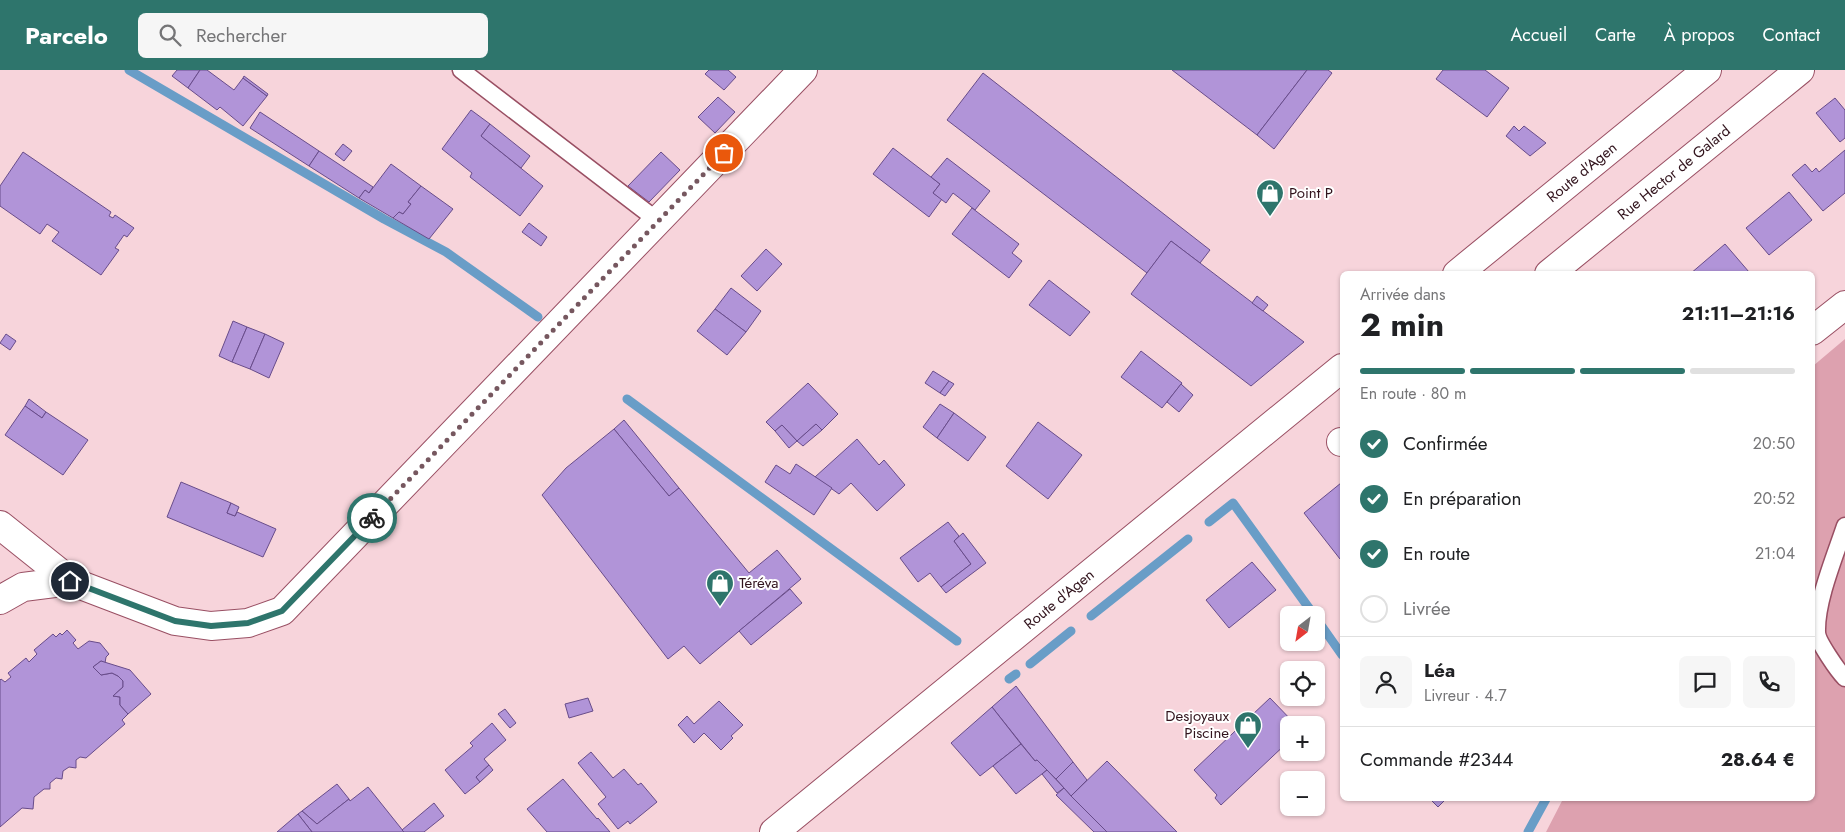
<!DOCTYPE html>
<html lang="fr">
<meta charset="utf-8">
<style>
:root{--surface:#fff;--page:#f6f6f6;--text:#202124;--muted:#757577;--line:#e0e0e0;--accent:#2e756c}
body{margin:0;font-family:Jost,sans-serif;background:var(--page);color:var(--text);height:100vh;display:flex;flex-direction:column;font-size:19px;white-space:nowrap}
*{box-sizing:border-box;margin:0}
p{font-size:16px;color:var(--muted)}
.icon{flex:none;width:28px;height:28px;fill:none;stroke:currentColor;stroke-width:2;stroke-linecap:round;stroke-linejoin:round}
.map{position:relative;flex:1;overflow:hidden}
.drawer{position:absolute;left:1340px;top:201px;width:475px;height:530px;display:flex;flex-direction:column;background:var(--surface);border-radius:8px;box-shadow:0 1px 4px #0004}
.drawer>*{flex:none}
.needle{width:32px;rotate:211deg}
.fabs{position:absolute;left:1280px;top:536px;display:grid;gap:10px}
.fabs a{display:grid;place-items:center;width:45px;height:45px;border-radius:8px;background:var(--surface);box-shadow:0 1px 4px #0004;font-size:25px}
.pin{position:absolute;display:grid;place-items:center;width:42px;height:42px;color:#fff;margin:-21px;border:2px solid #fff;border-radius:50%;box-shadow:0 1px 5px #0007}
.courier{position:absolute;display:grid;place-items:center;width:50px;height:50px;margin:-25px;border:4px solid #2e756c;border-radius:50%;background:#fff;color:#222;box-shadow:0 1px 6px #0007}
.overview em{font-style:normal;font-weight:700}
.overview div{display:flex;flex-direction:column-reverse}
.overview{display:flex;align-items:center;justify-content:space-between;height:85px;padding:0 20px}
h1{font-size:32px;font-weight:700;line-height:38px}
.bar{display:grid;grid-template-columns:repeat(4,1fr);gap:8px 5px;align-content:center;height:60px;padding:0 20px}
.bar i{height:6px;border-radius:4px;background:var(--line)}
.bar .selected{background:var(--accent)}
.bar p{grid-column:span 4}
.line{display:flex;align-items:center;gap:12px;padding:0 20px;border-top:1px solid var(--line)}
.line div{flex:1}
.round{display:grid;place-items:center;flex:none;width:52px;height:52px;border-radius:8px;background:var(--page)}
ol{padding:0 20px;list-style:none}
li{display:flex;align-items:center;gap:15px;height:55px}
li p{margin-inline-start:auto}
li .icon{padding:5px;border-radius:50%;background:var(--accent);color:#fff;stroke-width:4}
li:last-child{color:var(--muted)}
li i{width:28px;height:28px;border:2px solid var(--line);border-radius:50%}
header{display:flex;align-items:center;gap:30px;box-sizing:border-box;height:70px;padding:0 25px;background:var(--accent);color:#fff}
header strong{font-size:24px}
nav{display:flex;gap:28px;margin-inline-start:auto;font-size:18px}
.search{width:350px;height:45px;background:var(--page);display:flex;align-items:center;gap:12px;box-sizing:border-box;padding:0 18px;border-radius:8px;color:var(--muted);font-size:19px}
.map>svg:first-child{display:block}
.green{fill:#dda1af}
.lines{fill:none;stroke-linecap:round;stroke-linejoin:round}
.stream{stroke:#699dc7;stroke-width:9}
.building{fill:#b194d8;stroke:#684c8a}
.lane-casing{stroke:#994f63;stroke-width:19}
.street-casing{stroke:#994f63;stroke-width:30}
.primary-casing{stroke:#994f63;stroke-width:30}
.lane{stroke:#fff;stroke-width:16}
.street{stroke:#fff;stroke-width:28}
.primary{stroke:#fff;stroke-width:28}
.done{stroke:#76575f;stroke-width:5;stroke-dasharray:0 9}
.route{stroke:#2e756c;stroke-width:6}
.labels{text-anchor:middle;stroke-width:4;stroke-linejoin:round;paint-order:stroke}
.street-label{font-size:15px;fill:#31131c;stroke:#fff}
.poi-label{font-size:15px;fill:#31131c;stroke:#fff;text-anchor:start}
</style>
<header>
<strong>Parcelo</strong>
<div class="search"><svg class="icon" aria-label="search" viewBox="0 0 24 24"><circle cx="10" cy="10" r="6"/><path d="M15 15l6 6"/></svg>Rechercher</div>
<nav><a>Accueil</a><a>Carte</a><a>À propos</a><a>Contact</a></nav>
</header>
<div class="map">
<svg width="1845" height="762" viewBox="0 0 1845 762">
<rect width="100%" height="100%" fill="#f7d4db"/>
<path class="green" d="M1845 269V762H1546L1563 729H1812L1813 296Z"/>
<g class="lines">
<g class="stream">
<path d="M129 0 384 149 446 182 538 247"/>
<path d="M627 329 957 571"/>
<path d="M1209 452 1233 433 1314 545"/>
<path d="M1091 546 1188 469"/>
<path d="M1316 548 1342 585"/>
<path d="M1030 594 1071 561"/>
<path d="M1009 609 1016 604"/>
<path d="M1528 762 1546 729"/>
</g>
</g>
<g class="building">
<path d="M177 0H200L188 18 172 6Z"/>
<path d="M200 0H207L234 20 243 8 267 26 243 56 220 37 217 40 188 18Z"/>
<path d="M709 0H728L736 7 724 20 705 4Z"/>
<path d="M1172 0H1307L1257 65Z"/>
<path d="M1307 0H1328L1332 3 1274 79 1257 65Z"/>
<path d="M1443 0H1485L1509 18 1487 47 1436 9Z"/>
<path d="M983 3 1210 180 1200 193 1171 171 1147 203 947 50Z"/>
<path d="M244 6 268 24 267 26 243 8Z"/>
<path d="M718 27 735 42 715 63 698 47Z"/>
<path d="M1835 28 1845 40V68L1840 72 1816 43Z"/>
<path d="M471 40 490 54 481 66 543 116 520 146 470 107 472 103 442 79Z"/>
<path d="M260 42 319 81 309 96 250 58Z"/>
<path d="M490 54 530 86 521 98 481 66Z"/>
<path d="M1514 56 1519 61 1524 56 1546 73 1530 86 1506 66Z"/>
<path d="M343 74 352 81 344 91 335 84Z"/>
<path d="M893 78 940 114 933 123 942 129 929 147 873 104Z"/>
<path d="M1845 80V123L1823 141 1792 105 1805 94 1812 102 1816 98 1819 102Z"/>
<path d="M319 81 373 117 369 123 365 120 359 128 309 96Z"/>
<path d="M23 82 111 142 109 146 113 148 115 145 134 158 127 167 124 165 115 178 119 180 101 205 52 171 59 162 47 154 40 164 0 136V116Z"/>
<path d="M661 82 680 100 649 132 628 116Z"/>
<path d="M947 88 990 121 975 140 953 123 946 133 933 123 940 114 931 107Z"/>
<path d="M391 94 421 116 408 132 411 134 403 144 399 142 393 148 359 128 365 120 369 123Z"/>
<path d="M421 116 453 139 429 169 393 148 399 142 403 144 411 134 408 132Z"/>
<path d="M1789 122 1812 150 1769 185 1746 158Z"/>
<path d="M972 138 1019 174 1012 183 1022 191 1009 208 952 164Z"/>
<path d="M529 153 547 167 541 176 522 162Z"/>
<path d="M1171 171 1200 193 1304 272 1251 316 1131 224Z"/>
<path d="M1725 174 1749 202 1748 204H1690Z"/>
<path d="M766 179 782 194 757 221 741 206Z"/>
<path d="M1049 210 1090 242 1070 266 1029 235Z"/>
<path d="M731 218 761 241 746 262 715 239Z"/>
<path d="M1257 226 1268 235 1263 241 1252 233Z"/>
<path d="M715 239 746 262 727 285 697 261Z"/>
<path d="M233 251 247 257 232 292 219 286Z"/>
<path d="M247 257 265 264 250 299 232 292Z"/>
<path d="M6 264 16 271 10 280 0 273Z"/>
<path d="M265 264 284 273 269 308 250 299Z"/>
<path d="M1141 281 1182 313 1162 338 1121 307Z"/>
<path d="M933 301 949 311 940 323 925 313Z"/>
<path d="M949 311 954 314 945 326 940 323Z"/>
<path d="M808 313 838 344 822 360 816 354 797 371 782 355 775 361 766 352Z"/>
<path d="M1181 314 1193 325 1179 342 1167 332Z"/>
<path d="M29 329 46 342 42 348 25 336Z"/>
<path d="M940 334 954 343 937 368 923 357Z"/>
<path d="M25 336 42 348 46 342 88 370 63 405 5 365Z"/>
<path d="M954 343 986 367 968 391 937 368Z"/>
<path d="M624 350 679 418 669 426 614 359Z"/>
<path d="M1038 352 1082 385 1048 429 1006 396Z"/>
<path d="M816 354 822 360 803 376 797 371Z"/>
<path d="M782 355 797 371 789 378 775 361Z"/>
<path d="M614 359 669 426 679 418 749 503 777 480 801 509 700 594 684 576 668 589 542 425 566 398Z"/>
<path d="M857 369 879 395 884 390 905 415 877 441 851 413 839 424 815 407Z"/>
<path d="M796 394 832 418 814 445 765 412 776 395 790 404Z"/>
<path d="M181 412 231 433 227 443 235 446 237 442 276 459 263 487 167 447Z"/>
<path d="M1341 413 1342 415V487L1340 489 1304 443Z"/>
<path d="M231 433 239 437 235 446 227 443Z"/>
<path d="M948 452 959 466 954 471 971 494 941 517 930 503 918 512 900 488Z"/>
<path d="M963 463 986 493 946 523 941 517 971 494 954 471Z"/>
<path d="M1252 492 1276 520 1229 558 1206 530Z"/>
<path d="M790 519 802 533 751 575 739 561Z"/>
<path d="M67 560 76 570 73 573 78 579 89 571 100 573 109 584 106 587 105 593 101 591 93 597 101 605 112 603 118 606 123 611V617L113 626 120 627V635L128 644 122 650 125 654 86 688 80 687 76 690V698L69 697 63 701 62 709 56 708 50 713V719H44L34 727 33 739 22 738 0 757V610L1 609 5 612 11 607 8 603 26 588 29 592 37 584 34 580 53 564 56 567 60 563 62 565Z"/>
<path d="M101 591 130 600 151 624 128 644 120 635V627L113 626 123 617V611L118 606 112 603 101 605 93 597Z"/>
<path d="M1016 616 1073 692 1056 709 1037 690 1035 691 992 637Z"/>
<path d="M588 628 593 641 569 648 565 634Z"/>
<path d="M1270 628 1296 655H1289V671L1221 735 1215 728 1217 725 1194 700Z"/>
<path d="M719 631 743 655 731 666 733 668 721 680 704 663 694 673 678 655 687 646 694 654Z"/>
<path d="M992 637 1021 674 980 706 951 673Z"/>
<path d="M505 639 516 653 510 658 498 644Z"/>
<path d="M492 653 506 670 484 689 489 695 476 707 480 712 465 724 445 700 473 676 470 673Z"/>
<path d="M1021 674 1035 691 1037 690 1047 700 1016 724 993 696Z"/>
<path d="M591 682 613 708 624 699 638 715 641 713 657 732 630 754 628 751 618 759 598 734 606 727 578 693Z"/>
<path d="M1107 691 1177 762H1107L1071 726Z"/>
<path d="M1073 692 1087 710 1071 726 1056 709Z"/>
<path d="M489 695 493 700 480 712 476 707Z"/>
<path d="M1047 700 1064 718 1057 723 1042 704Z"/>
<path d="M563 709 597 749 598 748 610 762H547L527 739Z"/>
<path d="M337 714 349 729 317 754 302 741Z"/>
<path d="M368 717 404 762H312L298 744 302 741 317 754 349 729 350 731Z"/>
<path d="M1064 718 1071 726 1107 762H1094L1056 725Z"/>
<path d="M1432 729H1446L1438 737 1431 730Z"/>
<path d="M434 733 444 746 424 762H404L402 760Z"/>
<path d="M298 744 312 762H277Z"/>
</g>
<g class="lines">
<g class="lane-casing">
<g id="lane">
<path d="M461 0 658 151"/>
<path d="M1845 456C1835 486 1816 531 1817 562 1817 571 1838 601 1845 608"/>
</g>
</g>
<g class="street-casing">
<g id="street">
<path id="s1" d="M1549 204 1800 0"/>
<path d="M1812 261 1845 235"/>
<path d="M1341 372H1342"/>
<path d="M0 455 70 511"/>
<path d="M0 530 23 517 70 511 175 551 211 556 248 553 282 541 803 0"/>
</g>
</g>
<g class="primary-casing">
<g id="primary">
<path id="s2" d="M1457 204 1707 0"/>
<path id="s3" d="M774 762 1342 298"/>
</g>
</g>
<use href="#lane" class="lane"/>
<use href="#street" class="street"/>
<use href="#primary" class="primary"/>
</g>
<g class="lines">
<path class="done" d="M372 448 724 83"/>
<path class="route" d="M70 511 175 551 211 556 248 553 282 541 372 448"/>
</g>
<defs>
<g id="shop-pin" transform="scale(1.4375)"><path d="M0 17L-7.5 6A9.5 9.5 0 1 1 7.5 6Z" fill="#2e756c" stroke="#fff"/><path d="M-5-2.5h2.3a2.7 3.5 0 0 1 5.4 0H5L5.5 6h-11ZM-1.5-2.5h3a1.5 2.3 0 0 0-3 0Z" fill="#fff"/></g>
</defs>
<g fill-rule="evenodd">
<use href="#shop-pin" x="1270" y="123"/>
<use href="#shop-pin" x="720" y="513"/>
<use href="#shop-pin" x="1248" y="655"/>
</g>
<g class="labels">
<g class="street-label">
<text dy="5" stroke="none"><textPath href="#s2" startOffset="161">Route d'Agen</textPath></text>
<text dy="5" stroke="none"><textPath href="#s1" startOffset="161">Rue Hector de Galard</textPath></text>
<text dy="5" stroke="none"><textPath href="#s3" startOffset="368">Route d'Agen</textPath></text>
</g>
<g class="poi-label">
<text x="1289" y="128">Point P</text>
<text x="739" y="518">Téréva</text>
<text x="1229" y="651" text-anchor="end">Desjoyaux<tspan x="1229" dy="17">Piscine</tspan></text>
</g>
</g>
</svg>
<div class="fabs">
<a><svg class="needle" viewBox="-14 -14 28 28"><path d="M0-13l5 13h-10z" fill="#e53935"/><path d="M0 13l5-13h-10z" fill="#757577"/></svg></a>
<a><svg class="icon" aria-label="locate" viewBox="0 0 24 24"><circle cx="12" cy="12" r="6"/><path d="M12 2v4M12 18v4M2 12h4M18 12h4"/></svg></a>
<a>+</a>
<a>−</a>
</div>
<div class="pin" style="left:724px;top:83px;background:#ea580c"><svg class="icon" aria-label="bag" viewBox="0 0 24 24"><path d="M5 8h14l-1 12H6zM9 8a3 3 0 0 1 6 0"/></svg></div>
<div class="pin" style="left:70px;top:511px;background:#1f2937"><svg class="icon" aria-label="home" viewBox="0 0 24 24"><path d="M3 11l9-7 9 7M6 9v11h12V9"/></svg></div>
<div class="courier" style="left:372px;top:448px"><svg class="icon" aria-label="bike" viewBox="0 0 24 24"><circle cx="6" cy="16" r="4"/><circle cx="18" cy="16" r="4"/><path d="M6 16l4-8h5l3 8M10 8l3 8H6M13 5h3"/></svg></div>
<section class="drawer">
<div class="overview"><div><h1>2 min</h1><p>Arrivée dans</p></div><em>21:11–21:16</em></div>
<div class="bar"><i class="selected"></i><i class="selected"></i><i class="selected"></i><i></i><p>En route · 80 m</p></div>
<ol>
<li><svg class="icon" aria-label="check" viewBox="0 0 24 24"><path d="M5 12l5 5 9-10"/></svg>Confirmée<p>20:50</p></li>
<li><svg class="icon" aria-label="check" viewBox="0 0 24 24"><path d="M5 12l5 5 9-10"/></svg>En préparation<p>20:52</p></li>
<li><svg class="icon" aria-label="check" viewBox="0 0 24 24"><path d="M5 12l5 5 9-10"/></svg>En route<p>21:04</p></li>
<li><i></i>Livrée</li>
</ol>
<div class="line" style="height:90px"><a class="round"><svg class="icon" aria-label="person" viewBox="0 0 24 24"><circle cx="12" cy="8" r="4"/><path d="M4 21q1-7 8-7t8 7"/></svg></a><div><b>Léa</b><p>Livreur · 4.7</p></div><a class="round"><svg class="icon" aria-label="chat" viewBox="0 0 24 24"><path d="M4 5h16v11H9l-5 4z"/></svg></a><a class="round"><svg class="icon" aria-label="phone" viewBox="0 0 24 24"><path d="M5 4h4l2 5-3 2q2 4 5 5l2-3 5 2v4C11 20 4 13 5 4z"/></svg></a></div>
<div class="line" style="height:65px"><div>Commande #2344</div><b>28.64 €</b></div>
</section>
</div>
